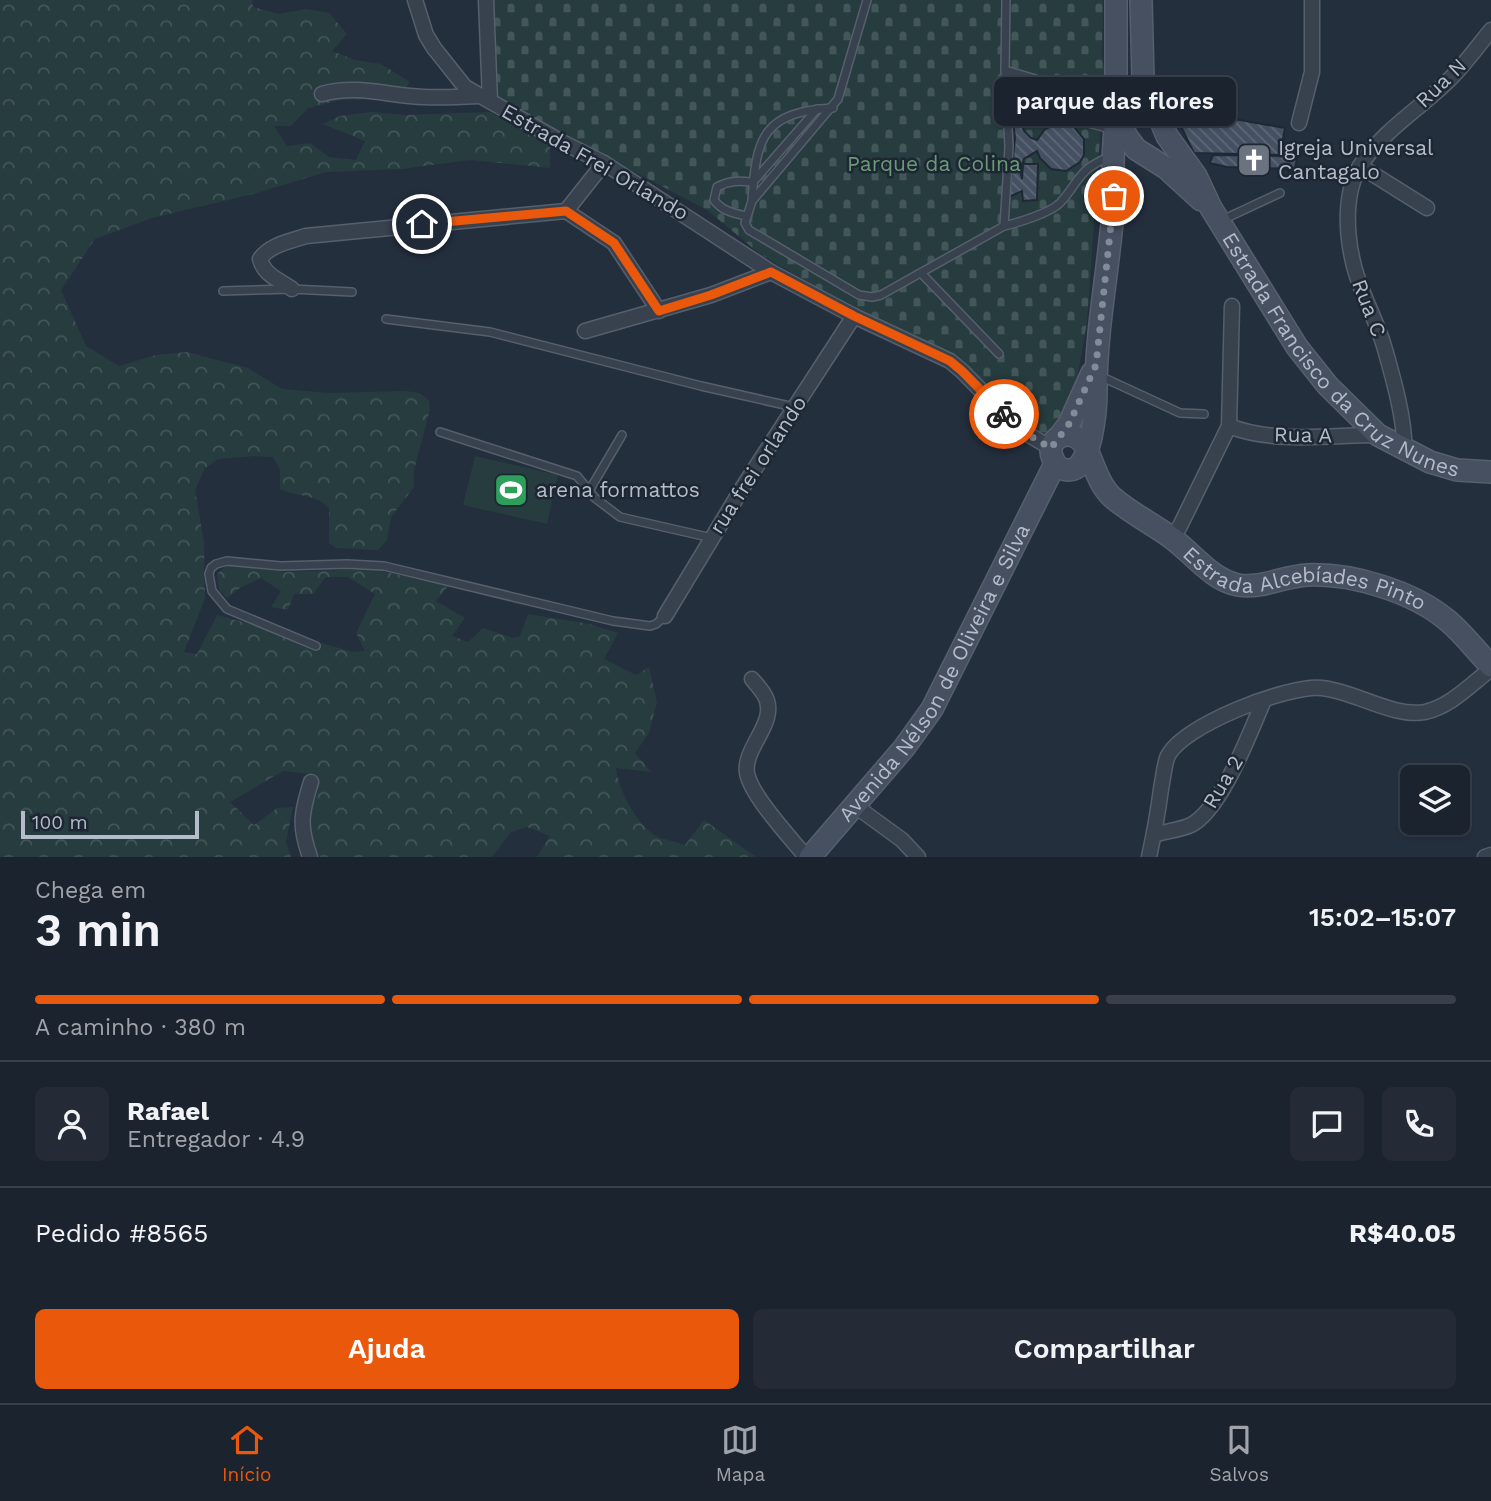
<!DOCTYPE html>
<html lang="pt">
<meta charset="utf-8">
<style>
:root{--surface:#1b232e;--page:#242b36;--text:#f1f3f6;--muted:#a0a4aa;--line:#39404a;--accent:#ea580c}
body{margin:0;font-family:"Work Sans",sans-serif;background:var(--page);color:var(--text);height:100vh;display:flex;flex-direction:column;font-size:26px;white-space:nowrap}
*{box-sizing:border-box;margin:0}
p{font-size:23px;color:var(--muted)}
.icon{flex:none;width:38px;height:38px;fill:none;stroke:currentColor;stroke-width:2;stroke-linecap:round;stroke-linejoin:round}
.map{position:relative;height:857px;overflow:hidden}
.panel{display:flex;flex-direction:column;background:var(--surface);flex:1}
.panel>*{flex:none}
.buttons{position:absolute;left:1400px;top:765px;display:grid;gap:14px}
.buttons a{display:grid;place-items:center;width:70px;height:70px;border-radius:10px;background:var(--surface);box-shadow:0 2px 5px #0004,0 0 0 2px var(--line);font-size:35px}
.scale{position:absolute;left:21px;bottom:18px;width:178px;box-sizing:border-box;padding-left:7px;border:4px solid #b4bcc9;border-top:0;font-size:19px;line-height:24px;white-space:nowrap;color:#b4bcc9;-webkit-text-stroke:5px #1d2633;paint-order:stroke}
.pin{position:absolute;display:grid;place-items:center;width:60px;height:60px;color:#fff;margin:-30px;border:4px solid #fff;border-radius:50%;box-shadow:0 2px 7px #0007}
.courier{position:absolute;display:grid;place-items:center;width:70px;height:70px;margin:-35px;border:5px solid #ea580c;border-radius:50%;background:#fff;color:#222;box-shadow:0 2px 9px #0007}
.bubble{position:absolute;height:49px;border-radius:10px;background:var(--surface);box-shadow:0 2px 5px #0004,0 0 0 2px var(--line);font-size:23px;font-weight:600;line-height:49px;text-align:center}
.headline em{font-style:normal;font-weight:600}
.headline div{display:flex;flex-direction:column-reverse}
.headline{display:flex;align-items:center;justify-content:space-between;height:119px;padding:0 35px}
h1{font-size:46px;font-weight:600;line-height:52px}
.bar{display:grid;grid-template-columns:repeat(4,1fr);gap:10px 7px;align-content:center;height:84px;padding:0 35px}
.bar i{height:9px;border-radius:5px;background:var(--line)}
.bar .selected{background:var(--accent)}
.bar p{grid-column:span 4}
.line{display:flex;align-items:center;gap:18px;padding:0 35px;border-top:2px solid var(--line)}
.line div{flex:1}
.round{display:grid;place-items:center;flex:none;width:74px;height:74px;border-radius:10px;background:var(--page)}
.action{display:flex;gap:14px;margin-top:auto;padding:14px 35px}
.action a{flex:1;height:80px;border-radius:10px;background:var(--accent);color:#fff;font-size:28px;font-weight:600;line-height:80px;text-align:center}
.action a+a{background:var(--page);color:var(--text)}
.tabs{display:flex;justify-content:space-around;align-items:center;height:98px;border-top:2px solid var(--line);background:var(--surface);font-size:19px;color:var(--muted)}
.tabs a{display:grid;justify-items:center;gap:4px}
.tabs .selected{color:var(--accent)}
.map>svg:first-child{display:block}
.grass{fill:#263c3f}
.forest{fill:url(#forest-crowns)}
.cemetery{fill:url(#cemetery-stones)}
.building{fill:url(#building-back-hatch);stroke:#1f2835;stroke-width:2}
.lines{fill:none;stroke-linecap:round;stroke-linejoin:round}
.lane-casing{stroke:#565f6c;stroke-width:10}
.street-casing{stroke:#565f6c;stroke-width:17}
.secondary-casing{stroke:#565f6c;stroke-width:24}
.lane{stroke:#38414e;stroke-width:7}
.street{stroke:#38414e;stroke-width:14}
.secondary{stroke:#465061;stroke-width:21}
.done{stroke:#828b98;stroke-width:7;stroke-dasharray:0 12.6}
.route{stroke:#ea580c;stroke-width:9}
.labels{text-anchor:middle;stroke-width:5;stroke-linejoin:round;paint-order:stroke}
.street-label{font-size:21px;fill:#b4bcc9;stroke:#1d2633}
.poi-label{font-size:21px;fill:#b4bcc9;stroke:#1d2633;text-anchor:start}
.park-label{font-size:21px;fill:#6b9a76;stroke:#1d2633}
</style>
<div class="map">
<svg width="1491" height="857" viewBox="0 0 1491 857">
<defs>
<pattern id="forest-crowns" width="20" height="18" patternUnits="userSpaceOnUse" patternTransform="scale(1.75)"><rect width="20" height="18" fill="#263c3f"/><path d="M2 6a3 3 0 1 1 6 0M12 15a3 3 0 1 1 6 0" fill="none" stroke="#435659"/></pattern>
<pattern id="cemetery-stones" width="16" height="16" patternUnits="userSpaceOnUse" patternTransform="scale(1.75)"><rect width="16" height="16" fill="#263c3f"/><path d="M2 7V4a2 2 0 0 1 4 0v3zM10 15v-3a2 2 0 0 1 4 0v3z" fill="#435659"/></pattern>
<pattern id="building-back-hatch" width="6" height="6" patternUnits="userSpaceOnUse" patternTransform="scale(1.75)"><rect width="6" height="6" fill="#455162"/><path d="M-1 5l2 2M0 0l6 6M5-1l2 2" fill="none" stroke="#5d6877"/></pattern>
</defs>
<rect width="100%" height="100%" fill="#242f3e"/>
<path class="grass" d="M475 456 558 475 547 524 463 505Z"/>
<path class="forest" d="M0 0H252L253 7 279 14 306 9 329 13 347 34 332 51 355 60 381 64 410 82 396 98 340 100 308 108 291 126H274L287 146 310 143 329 157 356 160 365 141 323 124 340 116 370 112 406 115 490 112 550 144V168L470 160 402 169 326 172 253 194 152 218 95 239 61 290 86 346 119 366 156 355 187 352 248 368 282 389 329 393 405 391 419 393 429 400 430 409 414 470V487L391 517 387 540 378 550 336 548 329 543V508C314 493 300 498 280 489V470L273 457 254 456 218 459 205 468 195 490 204 542 205 598 184 652 197 654 217 615 354 652 365 651 356 633 375 594 348 577H326L313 594H294L288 610 271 607 281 591 261 578 240 588 227 598 219 590 217 574 228 564 284 572 372 569 448 586 436 601 465 618 452 636 468 642 483 628 513 638 520 636 528 614 590 624 618 633 604 659 636 675 649 667 657 702 649 733 635 753 651 772 616 768C618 789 638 828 658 837 666 840 676 842 685 845L704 820 756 857H537L550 836 527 827 511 832 492 857H320L303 834 318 790 309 774 283 771 230 802 254 825 277 808 293 807 286 842 291 857H0Z"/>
<path class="cemetery" d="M483 0H1103L1102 55 1106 78 1086 94 1087 104 1098 108 1101 123 1087 322 1076 385 1049 437 1043 436 1015 411V405L1009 400 1005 401 960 360 819 288 760 254 707 210 491 96Z"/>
<g class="building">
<path d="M1017 85V97L1023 104 1024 90 1037 88 1038 126 1024 127 1021 123 1024 131 1031 138 1037 140 1045 129 1059 123 1074 127 1084 139V155L1080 162 1066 171 1051 169 1040 158 1037 151 1024 159 1020 170 1022 179 1023 164H1038L1037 200 1023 201 1022 191 1009 197 1015 138 1009 87Z"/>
<path d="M1172 108 1285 128 1280 155 1194 153Z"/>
<path d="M1283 150 1298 151 1295 169 1227 167 1210 163 1213 155 1282 156Z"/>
</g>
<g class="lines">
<g class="lane-casing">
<g id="lane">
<path d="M867 0 838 99 752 201 745 223 749 230 859 295 872 297 881 295 1004 226C1017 223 1050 213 1060 203 1081 180 1077 169 1112 156"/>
<path d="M1006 0 1005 70 1069 89 1072 107 1084 122 1111 129"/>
<path d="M752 201C756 137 763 112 833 108"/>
<path d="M746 216C733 213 722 211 714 200L717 187C730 180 740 181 753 182L817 109"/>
<path d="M1220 221 1280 193"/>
<path d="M1004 226 1009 147 1005 70"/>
<path d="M921 273 999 354"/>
<path d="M223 291 292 289 352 292"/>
<path d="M386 319 490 332 701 386 794 407"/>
<path d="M1100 376 1180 413 1204 414"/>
<path d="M440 432 577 476 595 498 620 517 712 538"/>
<path d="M589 491 622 435"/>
<path d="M316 646 227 609 212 591 209 574 211 568 216 564 227 561 281 566 347 564 384 566 613 621 650 626 656 624 665 616"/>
</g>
</g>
<g class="street-casing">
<g id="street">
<path d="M415 0 426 35 434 48 465 87 560 141 604 163 771 272 854 316 950 361 962 371 1019 429 1051 448"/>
<path d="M486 0 490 101"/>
<path d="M322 94C357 84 389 96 424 97 442 98 460 97 478 96"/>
<path d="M1299 123 1312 72V0"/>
<path d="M1360 166 1427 208"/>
<path d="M566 211 604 163"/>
<path d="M292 289C279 280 264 275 260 259 269 245 291 241 306 236L566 211 614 243 659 311"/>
<path d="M1232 306 1229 426C1275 444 1331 435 1378 435"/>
<path d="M585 331 711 295 771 272"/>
<path d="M1404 450C1406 422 1392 374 1384 346 1376 319 1361 294 1354 266 1346 235 1343 191 1362 163 1386 128 1421 108 1450 79 1465 64 1478 46 1491 30"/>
<path d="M1172 538 1180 526 1229 426"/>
<path d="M665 616 743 487 854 316"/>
<path d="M752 679C756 684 762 690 765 696 779 722 743 747 747 773 751 796 791 838 806 857"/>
<path d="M854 805 902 840 918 857"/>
<path d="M1154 835C1166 831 1180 830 1191 825 1222 809 1250 732 1264 700"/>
<path d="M310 857C299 826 301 814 311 782"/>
<path d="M1149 857C1154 834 1158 812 1161 789 1163 779 1164 767 1167 758 1179 726 1290 684 1322 688 1354 691 1394 718 1425 712 1451 706 1470 685 1491 669"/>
<path d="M1485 857 1491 855"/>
</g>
</g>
<g class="secondary-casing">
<g id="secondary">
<path d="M1116 0V113L1127 137 1136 149 1166 168 1201 200"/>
<path id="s1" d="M1141 0 1143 78 1167 136 1196 176 1211 208 1297 347 1328 386 1378 435 1430 462 1457 470 1491 472"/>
<path d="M1059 437 1069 424 1092 373"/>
<path d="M1086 448C1074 424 1043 437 1053 459 1055 466 1062 470 1069 470 1092 470 1096 408 1096 390 1096 326 1110 263 1114 199 1115 188 1113 177 1113 167 1113 149 1115 131 1116 113"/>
<path id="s2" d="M1087 450C1094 465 1099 485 1112 497 1129 512 1151 523 1169 536 1191 551 1211 580 1238 585 1261 589 1285 576 1307 575 1351 573 1412 591 1447 620 1463 633 1476 651 1491 666"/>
<path id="s3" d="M810 857 904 748 932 709 1055 464"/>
</g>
</g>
<use href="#lane" class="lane"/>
<use href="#street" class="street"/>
<use href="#secondary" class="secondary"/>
</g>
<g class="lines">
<path class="done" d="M1004 414 1018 429 1051 448 1069 424 1096 365 1114 196"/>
<path class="route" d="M422 224 566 211 614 243 659 311 711 295 771 272 854 316 950 361 962 371 1004 414"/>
</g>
<defs>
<g id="church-square" transform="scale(1.75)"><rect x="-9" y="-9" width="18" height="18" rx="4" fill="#6b7280" stroke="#1d2633"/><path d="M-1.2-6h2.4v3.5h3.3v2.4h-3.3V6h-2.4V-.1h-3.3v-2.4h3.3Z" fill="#fff"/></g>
<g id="stadium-square" transform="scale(1.75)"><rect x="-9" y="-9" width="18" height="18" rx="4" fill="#2e9e5b" stroke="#1d2633"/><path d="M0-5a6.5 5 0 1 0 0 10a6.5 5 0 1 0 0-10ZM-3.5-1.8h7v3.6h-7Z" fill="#fff"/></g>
</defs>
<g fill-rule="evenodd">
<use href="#church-square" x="1254" y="160"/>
<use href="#stadium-square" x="511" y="490"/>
</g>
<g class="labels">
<g class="street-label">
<text transform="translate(1441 83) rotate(-44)" y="7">Rua N</text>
<text transform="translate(595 162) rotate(30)" y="7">Estrada Frei Orlando</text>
<text transform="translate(1369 308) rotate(69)" y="7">Rua C</text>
<text dy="7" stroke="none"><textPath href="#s1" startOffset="427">Estrada Francisco da Cruz Nunes</textPath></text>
<text transform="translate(1303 435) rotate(1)" y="7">Rua A</text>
<text transform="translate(758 465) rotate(-57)" y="7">rua frei orlando</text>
<text dy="7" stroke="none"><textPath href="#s2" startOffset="273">Estrada Alcebíades Pinto</textPath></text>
<text dy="7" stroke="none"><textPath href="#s3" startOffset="224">Avenida Nélson de Oliveira e Silva</textPath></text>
<text transform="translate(1223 782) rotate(-59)" y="7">Rua 2</text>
</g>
<g class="poi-label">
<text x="1278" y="155">Igreja Universal<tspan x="1278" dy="24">Cantagalo</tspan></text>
<text x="536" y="497">arena formattos</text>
</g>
<g class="park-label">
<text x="934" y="171">Parque da Colina</text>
</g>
</g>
</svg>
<div class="buttons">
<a><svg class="icon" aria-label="layers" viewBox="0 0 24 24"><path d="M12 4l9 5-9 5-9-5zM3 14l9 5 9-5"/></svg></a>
</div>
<div class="scale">100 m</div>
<div class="pin" style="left:1114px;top:196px;background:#ea580c"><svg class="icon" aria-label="bag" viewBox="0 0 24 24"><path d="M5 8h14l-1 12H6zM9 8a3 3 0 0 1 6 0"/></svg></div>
<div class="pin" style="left:422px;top:224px;background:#1f2937"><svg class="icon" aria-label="home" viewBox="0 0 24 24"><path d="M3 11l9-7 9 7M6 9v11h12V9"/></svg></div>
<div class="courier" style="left:1004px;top:414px"><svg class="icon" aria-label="bike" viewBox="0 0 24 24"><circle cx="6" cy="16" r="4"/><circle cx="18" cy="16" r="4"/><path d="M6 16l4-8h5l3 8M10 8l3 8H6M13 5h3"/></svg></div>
<div class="bubble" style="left:994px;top:77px;width:242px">parque das flores</div>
</div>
<section class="panel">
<div class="headline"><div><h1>3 min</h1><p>Chega em</p></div><em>15:02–15:07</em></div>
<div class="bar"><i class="selected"></i><i class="selected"></i><i class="selected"></i><i></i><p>A caminho · 380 m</p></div>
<div class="line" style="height:126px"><a class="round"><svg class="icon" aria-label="person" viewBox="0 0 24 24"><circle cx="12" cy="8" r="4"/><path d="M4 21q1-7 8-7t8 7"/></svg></a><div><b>Rafael</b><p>Entregador · 4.9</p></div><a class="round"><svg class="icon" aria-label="chat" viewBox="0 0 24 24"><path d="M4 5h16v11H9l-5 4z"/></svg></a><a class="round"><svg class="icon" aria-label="phone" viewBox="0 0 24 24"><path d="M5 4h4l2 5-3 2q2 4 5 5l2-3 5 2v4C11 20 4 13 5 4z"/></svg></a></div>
<div class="line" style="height:91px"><div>Pedido #8565</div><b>R$40.05</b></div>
<div class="action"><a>Ajuda</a><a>Compartilhar</a></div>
</section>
<nav class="tabs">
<a class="selected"><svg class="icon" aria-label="home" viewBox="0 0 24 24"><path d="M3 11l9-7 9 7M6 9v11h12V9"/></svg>Início</a>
<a><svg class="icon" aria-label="map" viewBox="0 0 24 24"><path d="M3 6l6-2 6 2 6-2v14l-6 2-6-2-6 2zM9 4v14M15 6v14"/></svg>Mapa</a>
<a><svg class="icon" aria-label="saved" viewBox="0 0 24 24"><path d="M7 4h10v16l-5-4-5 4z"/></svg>Salvos</a>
</nav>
